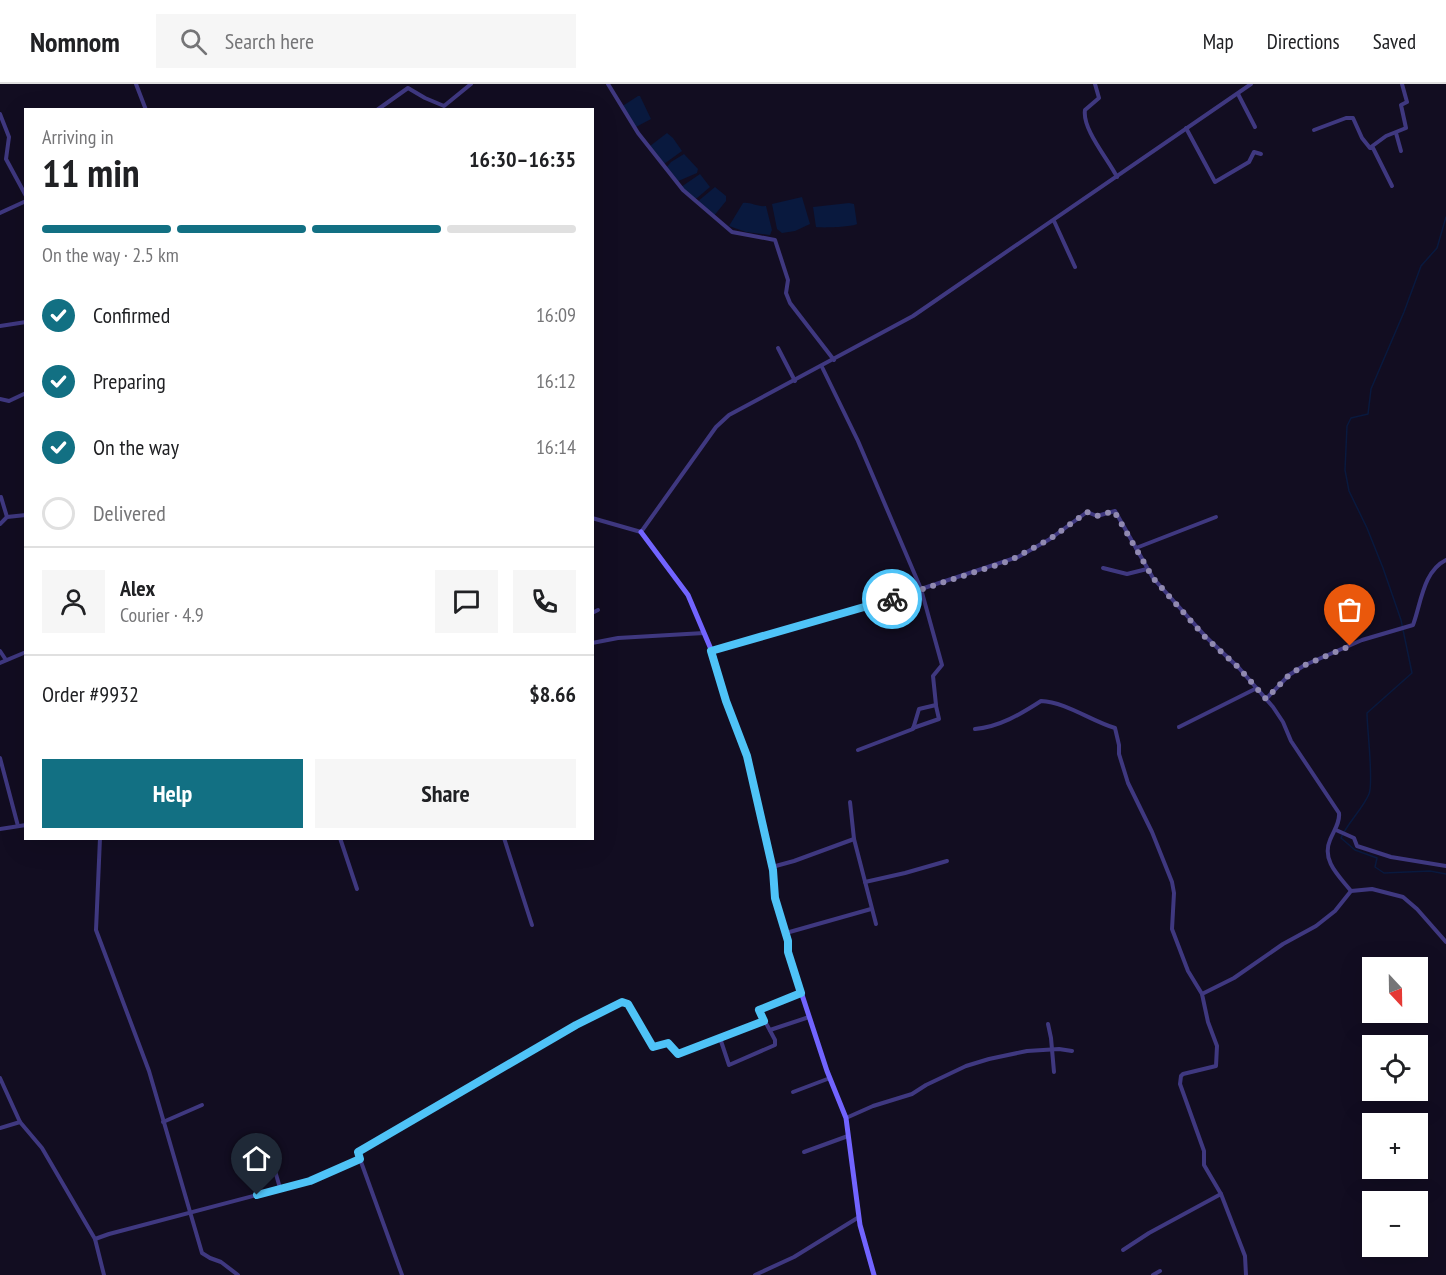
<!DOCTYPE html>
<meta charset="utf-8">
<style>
:root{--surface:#fff;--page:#f6f6f6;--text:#202124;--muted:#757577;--line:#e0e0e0;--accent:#127083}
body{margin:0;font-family:"PT Sans Narrow",sans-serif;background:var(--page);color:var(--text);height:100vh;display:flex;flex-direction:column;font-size:22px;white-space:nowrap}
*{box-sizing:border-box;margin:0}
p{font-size:20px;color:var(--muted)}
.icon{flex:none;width:33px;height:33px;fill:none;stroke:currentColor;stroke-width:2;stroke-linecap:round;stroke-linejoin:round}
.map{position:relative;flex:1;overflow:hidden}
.side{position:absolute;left:24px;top:24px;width:570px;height:732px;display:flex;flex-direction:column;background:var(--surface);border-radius:0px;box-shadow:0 6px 24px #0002}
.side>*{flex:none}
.needle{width:39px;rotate:158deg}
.buttons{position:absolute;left:1362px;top:873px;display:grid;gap:12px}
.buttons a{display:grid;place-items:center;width:66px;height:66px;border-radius:0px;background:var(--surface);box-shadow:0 6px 24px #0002;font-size:30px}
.pin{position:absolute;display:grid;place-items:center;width:51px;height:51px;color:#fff;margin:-62px -26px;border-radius:50% 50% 50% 0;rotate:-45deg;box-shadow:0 0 6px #0007}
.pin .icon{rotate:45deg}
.courier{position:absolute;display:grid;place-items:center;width:60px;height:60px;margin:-30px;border:4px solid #4fc3f7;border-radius:50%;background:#fff;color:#222;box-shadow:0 2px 8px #0007}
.overview em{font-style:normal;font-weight:800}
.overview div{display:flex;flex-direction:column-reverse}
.overview{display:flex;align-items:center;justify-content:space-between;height:102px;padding:0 18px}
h1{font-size:39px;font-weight:800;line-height:45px}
.bar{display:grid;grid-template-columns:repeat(4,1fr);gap:9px 6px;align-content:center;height:72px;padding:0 18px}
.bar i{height:8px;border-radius:4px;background:var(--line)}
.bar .active{background:var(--accent)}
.bar p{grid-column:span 4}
.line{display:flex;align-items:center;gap:15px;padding:0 18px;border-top:2px solid var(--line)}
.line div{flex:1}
.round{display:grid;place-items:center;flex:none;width:63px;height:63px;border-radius:0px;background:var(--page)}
ol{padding:0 18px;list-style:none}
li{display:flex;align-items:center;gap:18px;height:66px}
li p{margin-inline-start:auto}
li .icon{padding:6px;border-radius:50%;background:var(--accent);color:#fff;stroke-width:4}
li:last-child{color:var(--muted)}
li i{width:33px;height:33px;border:3px solid var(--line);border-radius:50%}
.cta{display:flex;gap:12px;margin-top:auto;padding:12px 18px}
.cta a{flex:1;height:69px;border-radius:0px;background:var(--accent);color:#fff;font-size:24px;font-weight:800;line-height:69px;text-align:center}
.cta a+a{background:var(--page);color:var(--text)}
header{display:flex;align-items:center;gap:36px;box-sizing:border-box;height:84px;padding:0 30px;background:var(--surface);border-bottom:2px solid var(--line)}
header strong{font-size:28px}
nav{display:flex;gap:33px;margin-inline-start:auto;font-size:21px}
.search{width:420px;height:54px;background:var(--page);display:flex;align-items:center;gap:15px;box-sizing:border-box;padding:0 21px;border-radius:0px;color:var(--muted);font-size:22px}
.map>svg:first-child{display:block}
.water{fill:#09193e}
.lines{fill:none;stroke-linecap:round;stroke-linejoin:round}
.stream{stroke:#09193e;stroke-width:1.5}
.street{stroke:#3f3880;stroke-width:4}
.secondary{stroke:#7264ff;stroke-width:5}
.done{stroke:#918ab1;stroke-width:6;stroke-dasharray:0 10.8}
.route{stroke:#4fc3f7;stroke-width:8}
</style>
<header>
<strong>Nomnom</strong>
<div class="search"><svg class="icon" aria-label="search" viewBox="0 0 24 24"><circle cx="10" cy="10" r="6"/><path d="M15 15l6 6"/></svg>Search here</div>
<nav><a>Map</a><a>Directions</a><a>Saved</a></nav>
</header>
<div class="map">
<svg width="1446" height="1191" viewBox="0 0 1446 1191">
<rect width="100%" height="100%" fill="#120d21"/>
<g class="water">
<path d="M638 12H640L651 35 634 44 621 23Z"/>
<path d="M667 49 673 54 682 67 664 80 650 62Z"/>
<path d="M684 70 698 85 697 89 676 98 666 84 671 78Z"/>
<path d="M700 90 710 103 697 114H691L681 103Z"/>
<path d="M715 103 726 112V117L713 133 697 118Z"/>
<path d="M802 113 810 140 795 147 782 149 777 145 772 120Z"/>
<path d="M743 119C751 118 757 123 766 122L772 146 770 151 746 148 729 142Z"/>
<path d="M849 119 854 120 857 140C852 143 822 144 816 143L813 123Z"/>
</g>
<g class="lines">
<path class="stream" d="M1446 133 1437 164 1421 182 1404 228 1371 305 1368 330 1351 334 1347 342 1345 386 1349 407 1367 444 1383 484 1401 536 1412 589 1367 629C1367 646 1374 698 1369 710 1362 726 1348 738 1341 754L1355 766 1377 774 1375 783 1384 789 1430 787 1446 790"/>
<g class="street">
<path d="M136 0 146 26"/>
<path d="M608 0 638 49 683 106 732 148 775 156 788 196 786 209 790 219 834 276"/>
<path d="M1095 0 1099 14 1085 26C1082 45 1108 75 1117 93"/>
<path d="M1238 10 1255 43"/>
<path d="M377 26 408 4 425 14 444 22 471 0"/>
<path d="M0 30 9 53 6 75 26 112"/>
<path d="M1186 44 1215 98 1249 78 1254 68 1261 70"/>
<path d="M1314 46 1346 34H1353L1362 54 1370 64H1373L1392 102"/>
<path d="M1396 49 1401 67"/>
<path d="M1371 63 1386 52 1406 44 1401 21 1407 18 1402 0"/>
<path d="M0 129 26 117"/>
<path d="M1054 137 1075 183"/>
<path d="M0 242 26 238"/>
<path d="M778 264 795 297"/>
<path d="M0 315 9 317 26 309"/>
<path d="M1 413 7 433"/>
<path d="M592 434 641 448 716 343 729 331 913 232 1251 0"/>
<path d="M0 440 7 433 26 431"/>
<path d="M1136 464 1216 433"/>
<path d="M1103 484 1127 490 1147 485"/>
<path d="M592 529 598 526"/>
<path d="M592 559 618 554 704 549"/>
<path d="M712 566 855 526 921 505 858 357 822 283"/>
<path d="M0 567 6 576"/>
<path d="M0 579 26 568"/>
<path d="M1266 615 1289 591 1305 581 1362 556 1413 541C1421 520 1423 487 1446 476"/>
<path d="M1179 643 1257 604"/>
<path d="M913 644 939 635 936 622"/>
<path d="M975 645C999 643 1021 630 1041 617 1066 618 1091 637 1115 644L1119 661V670L1128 699 1152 748 1172 798 1174 809 1172 845 1188 887 1202 910"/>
<path d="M858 666 913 645 919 625 936 621 933 592 942 581 921 505 1018 473 1050 455 1087 428 1097 432 1115 427 1153 494 1206 553 1239 584 1273 623 1283 638 1291 657 1339 729C1340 739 1334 746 1330 756 1321 777 1340 793 1351 807"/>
<path d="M0 674 18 742"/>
<path d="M850 718 854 755 876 840"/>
<path d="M0 745 26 741"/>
<path d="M1336 746 1354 754 1357 762 1391 773 1446 782"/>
<path d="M100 754 96 846 149 987 202 1169 210 1174 221 1178 238 1191"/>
<path d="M340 754 357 805"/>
<path d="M504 754 532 841"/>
<path d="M772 783 794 777 854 755"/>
<path d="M865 798 905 789 947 777"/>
<path d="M786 849 871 825"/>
<path d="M1048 940 1051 954 1054 988"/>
<path d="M770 946 809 933"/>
<path d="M720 955 764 937"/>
<path d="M0 994 20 1038 42 1064 95 1155 104 1191"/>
<path d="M793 1008 830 994"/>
<path d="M846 1034 873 1022 912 1010 926 1001 966 982 989 975 1027 967 1059 965 1072 967"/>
<path d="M163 1038 202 1021"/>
<path d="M0 1044 20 1038"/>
<path d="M266 1056 280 1104"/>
<path d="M804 1068 848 1052"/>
<path d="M360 1075 402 1191"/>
<path d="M95 1155 109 1150 310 1097 360 1075 358 1068 479 999 576 941 622 918 628 920 653 963 667 959 678 970 720 954 729 981 775 961V956L759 926 801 909"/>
<path d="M1123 1166 1149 1149 1221 1110"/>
<path d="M755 1191 794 1173 859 1133"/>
<path d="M1153 1191 1160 1187"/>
<path d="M1246 1191 1245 1172 1221 1110 1204 1081V1067L1180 1000 1181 992 1183 990 1216 982 1217 962 1208 938 1202 910 1234 894 1283 860 1316 842 1335 827 1351 807 1372 805 1403 813 1417 825 1446 858"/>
</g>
<path class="secondary" d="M641 448 688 511 713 570 726 617 747 672 773 786 775 814 788 857V868L827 987 846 1034 860 1141 874 1191"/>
</g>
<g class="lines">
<path class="done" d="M892 515 1009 477 1050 455 1087 428 1097 432 1114 427 1153 494 1206 554 1239 584 1266 615 1289 591 1305 581 1350 562"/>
<path class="route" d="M257 1111 310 1097 360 1075 358 1068 576 941 622 918 628 920 653 963 668 959 678 970 764 937 759 926 801 909 788 868V857L775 814 773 786 747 672 726 617 711 567 892 515"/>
</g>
</svg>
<div class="buttons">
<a><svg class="needle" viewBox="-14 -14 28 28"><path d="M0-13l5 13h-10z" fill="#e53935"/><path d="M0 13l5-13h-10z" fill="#757577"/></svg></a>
<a><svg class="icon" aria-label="locate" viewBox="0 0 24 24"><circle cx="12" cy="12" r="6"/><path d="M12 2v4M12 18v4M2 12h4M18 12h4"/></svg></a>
<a>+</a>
<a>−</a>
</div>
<div class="pin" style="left:1350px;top:562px;background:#ea580c"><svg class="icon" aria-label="bag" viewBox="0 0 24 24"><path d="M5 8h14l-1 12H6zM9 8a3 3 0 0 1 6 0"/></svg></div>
<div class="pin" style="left:257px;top:1111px;background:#1f2937"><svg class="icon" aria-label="home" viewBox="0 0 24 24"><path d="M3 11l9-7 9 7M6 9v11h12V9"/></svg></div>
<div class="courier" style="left:892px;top:515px"><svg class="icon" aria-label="bike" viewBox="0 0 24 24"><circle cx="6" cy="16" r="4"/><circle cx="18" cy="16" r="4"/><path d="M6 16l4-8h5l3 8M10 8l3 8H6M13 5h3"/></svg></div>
<section class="side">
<div class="overview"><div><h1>11 min</h1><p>Arriving in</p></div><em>16:30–16:35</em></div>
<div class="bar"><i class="active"></i><i class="active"></i><i class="active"></i><i></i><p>On the way · 2.5 km</p></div>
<ol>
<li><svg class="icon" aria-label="check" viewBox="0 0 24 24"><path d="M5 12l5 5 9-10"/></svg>Confirmed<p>16:09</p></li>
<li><svg class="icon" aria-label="check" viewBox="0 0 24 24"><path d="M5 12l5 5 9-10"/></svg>Preparing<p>16:12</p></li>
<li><svg class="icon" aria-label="check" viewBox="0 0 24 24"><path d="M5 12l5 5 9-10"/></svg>On the way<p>16:14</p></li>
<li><i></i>Delivered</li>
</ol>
<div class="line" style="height:108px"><a class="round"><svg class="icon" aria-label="person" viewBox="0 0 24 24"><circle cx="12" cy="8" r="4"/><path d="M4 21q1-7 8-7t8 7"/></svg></a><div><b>Alex</b><p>Courier · 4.9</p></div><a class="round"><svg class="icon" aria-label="chat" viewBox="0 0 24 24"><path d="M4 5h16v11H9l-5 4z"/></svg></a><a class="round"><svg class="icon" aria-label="phone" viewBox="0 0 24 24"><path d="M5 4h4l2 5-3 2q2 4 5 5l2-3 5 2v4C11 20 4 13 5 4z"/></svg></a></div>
<div class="line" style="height:78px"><div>Order #9932</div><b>$8.66</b></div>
<div class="cta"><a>Help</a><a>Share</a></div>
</section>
</div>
